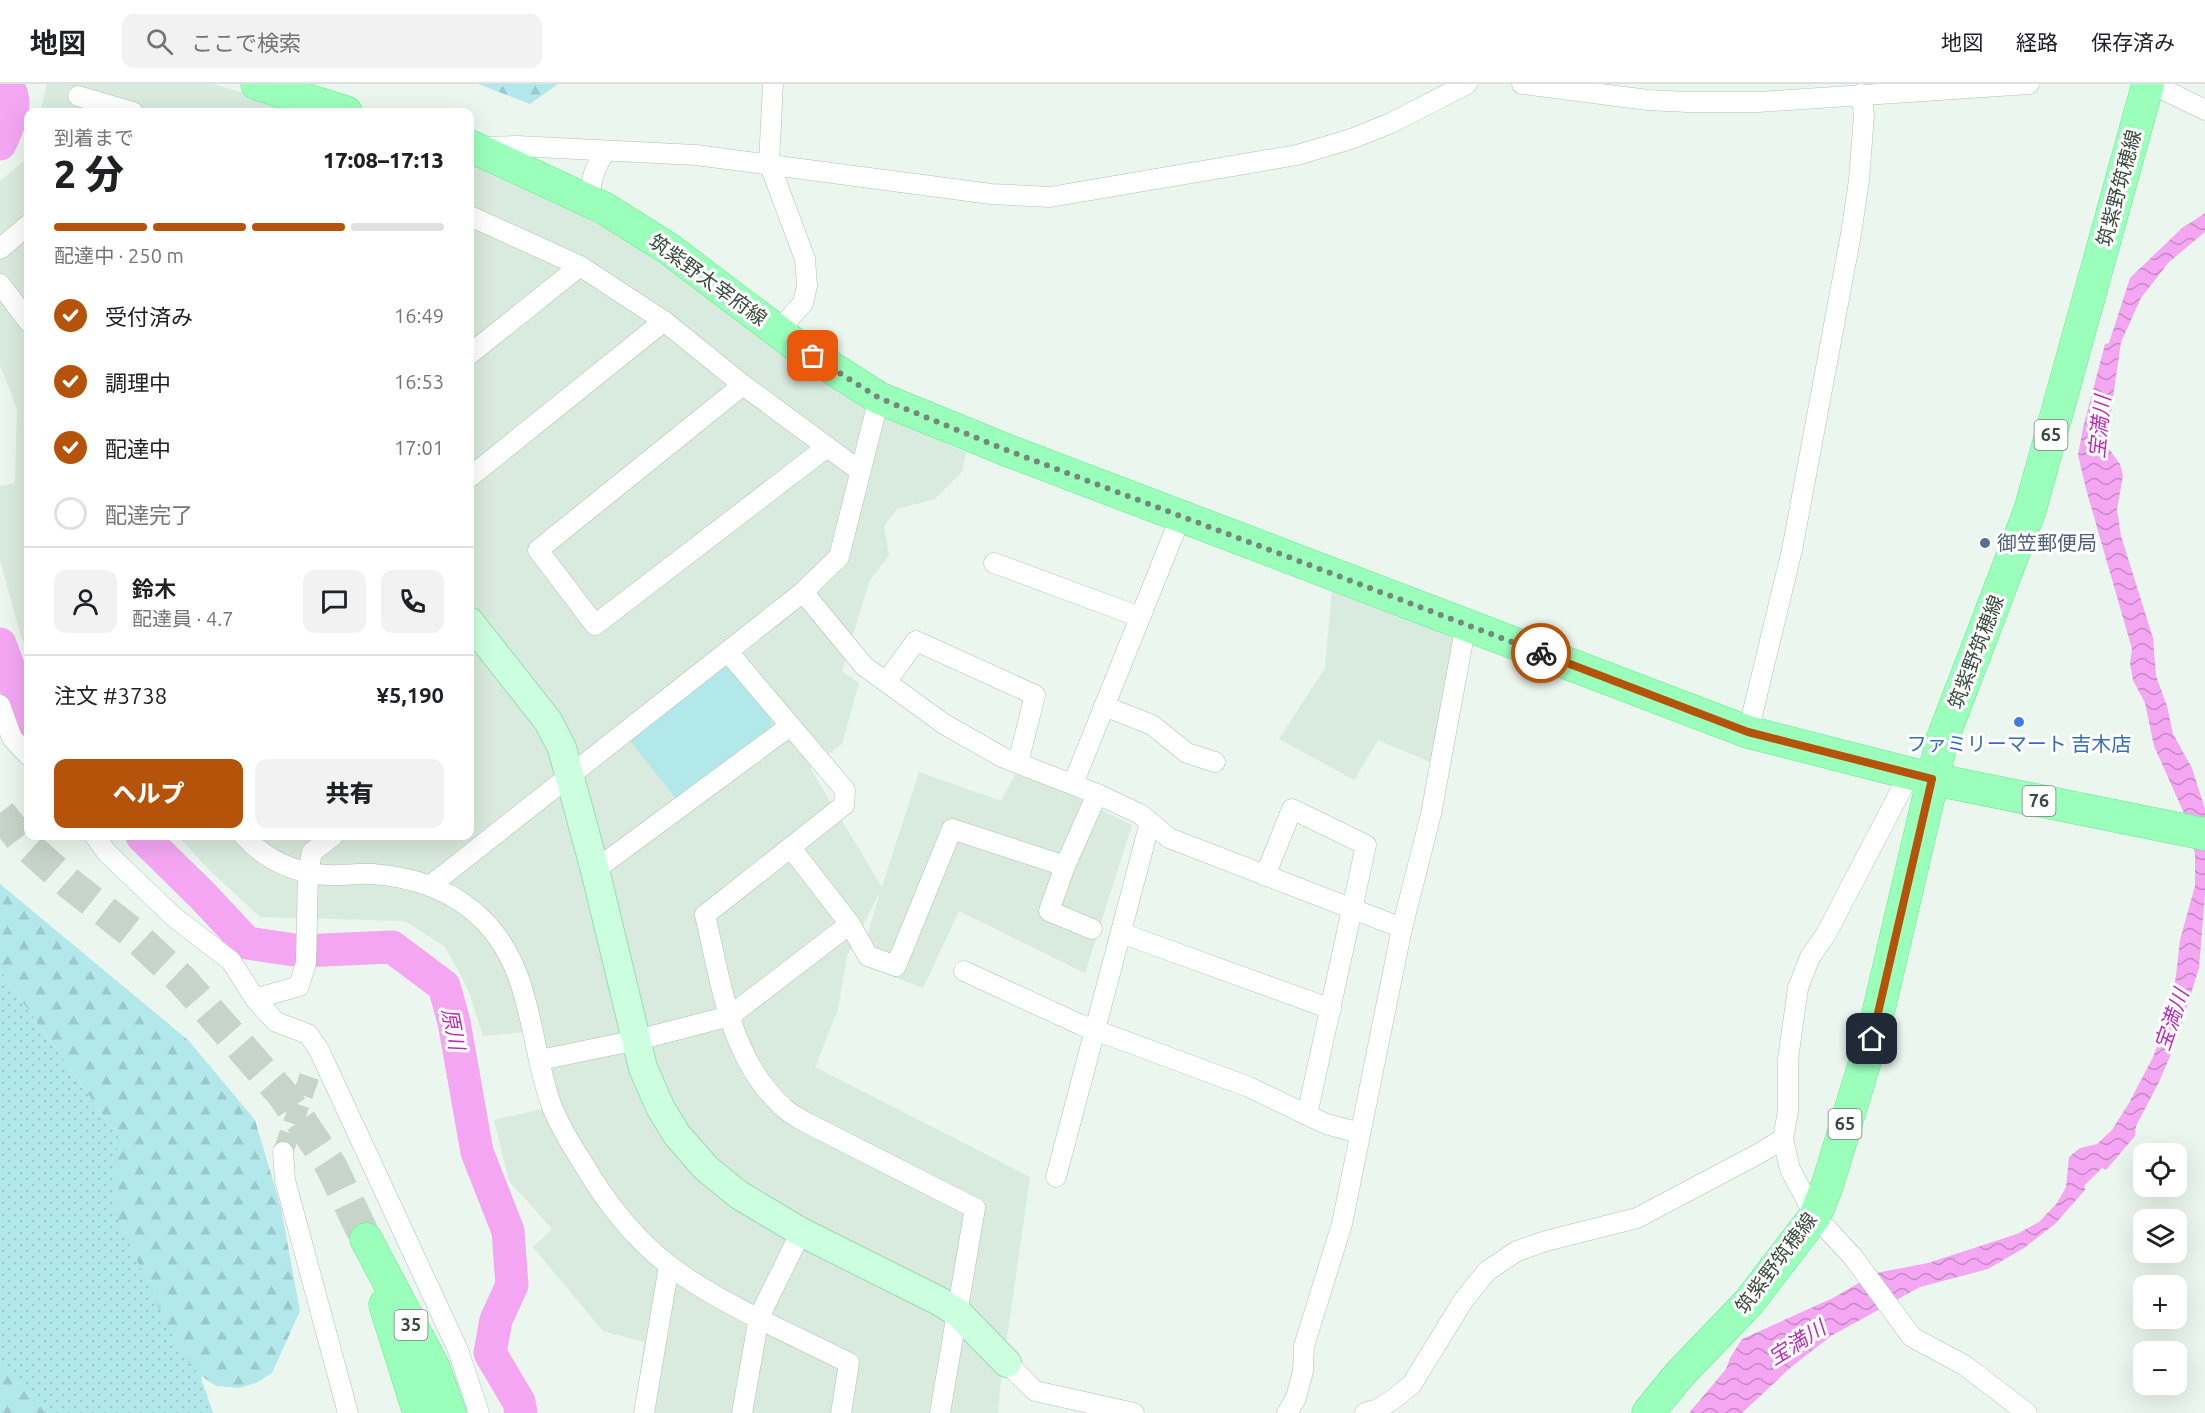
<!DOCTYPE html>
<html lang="ja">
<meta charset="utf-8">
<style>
:root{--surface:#fff;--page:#f2f2f2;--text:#202124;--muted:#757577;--line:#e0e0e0;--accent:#b45309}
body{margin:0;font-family:Ubuntu,"Noto Sans JP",sans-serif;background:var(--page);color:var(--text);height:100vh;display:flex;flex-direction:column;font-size:22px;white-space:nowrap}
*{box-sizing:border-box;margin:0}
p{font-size:20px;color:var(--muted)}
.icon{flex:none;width:33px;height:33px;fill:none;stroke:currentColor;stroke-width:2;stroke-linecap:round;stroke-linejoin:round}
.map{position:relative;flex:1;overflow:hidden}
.details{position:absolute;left:24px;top:24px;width:450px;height:732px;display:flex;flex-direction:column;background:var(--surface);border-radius:12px;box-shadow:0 6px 24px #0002}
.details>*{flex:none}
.controls{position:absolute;left:2133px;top:1059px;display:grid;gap:12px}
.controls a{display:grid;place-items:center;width:54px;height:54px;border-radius:12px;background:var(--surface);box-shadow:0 6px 24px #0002;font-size:30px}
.pin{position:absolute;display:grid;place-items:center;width:51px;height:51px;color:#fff;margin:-26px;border-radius:12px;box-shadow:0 3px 9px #0006}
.courier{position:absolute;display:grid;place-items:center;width:60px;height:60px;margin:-30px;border:4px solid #b45309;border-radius:50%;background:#fff;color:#222;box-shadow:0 2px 8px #0007}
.headline em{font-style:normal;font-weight:800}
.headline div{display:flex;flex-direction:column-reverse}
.headline{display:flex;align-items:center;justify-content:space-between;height:102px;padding:0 30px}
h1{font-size:39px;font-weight:800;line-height:45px}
.bar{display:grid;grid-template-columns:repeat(4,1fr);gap:9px 6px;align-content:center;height:72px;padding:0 30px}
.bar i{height:8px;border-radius:4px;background:var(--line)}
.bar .on{background:var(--accent)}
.bar p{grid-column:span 4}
.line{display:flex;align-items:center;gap:15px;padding:0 30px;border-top:2px solid var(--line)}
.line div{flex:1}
.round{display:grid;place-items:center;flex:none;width:63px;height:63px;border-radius:12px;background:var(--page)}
ol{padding:0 30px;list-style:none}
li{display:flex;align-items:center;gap:18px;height:66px}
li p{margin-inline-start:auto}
li .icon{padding:6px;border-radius:50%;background:var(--accent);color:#fff;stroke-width:4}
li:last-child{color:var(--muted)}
li i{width:33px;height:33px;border:3px solid var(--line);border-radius:50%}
.cta{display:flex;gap:12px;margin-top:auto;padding:12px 30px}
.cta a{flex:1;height:69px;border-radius:12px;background:var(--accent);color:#fff;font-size:24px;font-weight:800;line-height:69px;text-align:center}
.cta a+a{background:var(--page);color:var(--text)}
header{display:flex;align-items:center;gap:36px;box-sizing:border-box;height:84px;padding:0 30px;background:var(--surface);border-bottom:2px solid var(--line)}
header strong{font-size:28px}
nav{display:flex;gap:33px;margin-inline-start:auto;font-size:21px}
.search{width:420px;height:54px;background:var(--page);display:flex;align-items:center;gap:15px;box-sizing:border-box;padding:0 21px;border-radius:12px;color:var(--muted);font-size:22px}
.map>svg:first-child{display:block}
.residential{fill:#d9eade}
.grass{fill:url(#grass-dots)}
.forest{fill:url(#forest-firs)}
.park{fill:#b3e8eb}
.water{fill:url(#water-waves)}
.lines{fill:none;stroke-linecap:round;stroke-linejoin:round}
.river{stroke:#f4a6f3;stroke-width:33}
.street-tunnel{stroke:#c7d4ca;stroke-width:20;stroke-dasharray:20 10;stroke-linecap:butt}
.primary-tunnel{stroke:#c7d4ca;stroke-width:32;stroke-dasharray:32 16;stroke-linecap:butt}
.street-casing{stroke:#adc2b2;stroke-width:21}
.secondary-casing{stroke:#9bdbb2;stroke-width:30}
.primary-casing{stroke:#65ea8e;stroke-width:33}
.street{stroke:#fff;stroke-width:20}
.secondary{stroke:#ccffdf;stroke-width:28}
.primary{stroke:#9bffbc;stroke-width:32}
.done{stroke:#77877a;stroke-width:6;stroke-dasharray:0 10.8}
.route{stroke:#b45309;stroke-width:8}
.service-dot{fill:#5c6f8a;stroke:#fff;stroke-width:2}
.shop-dot{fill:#3f7fe0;stroke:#fff;stroke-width:2}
.labels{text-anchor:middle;stroke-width:6;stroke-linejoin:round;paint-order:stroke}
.shield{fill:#fff;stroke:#748176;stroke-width:1.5}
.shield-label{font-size:18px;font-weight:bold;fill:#384b3c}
.street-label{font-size:20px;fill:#384b3c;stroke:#fff}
.service-label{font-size:20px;fill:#4e5e75;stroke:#fff;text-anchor:start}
.shop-label{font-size:20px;fill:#366cbe;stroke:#fff}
.water-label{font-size:21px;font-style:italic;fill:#bd2bb9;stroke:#fff}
</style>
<header>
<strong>地図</strong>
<div class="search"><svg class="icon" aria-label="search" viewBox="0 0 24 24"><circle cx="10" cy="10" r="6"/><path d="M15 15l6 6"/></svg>ここで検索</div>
<nav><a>地図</a><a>経路</a><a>保存済み</a></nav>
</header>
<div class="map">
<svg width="2205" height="1329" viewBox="0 0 2205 1329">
<defs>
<pattern id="grass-dots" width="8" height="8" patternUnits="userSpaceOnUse" patternTransform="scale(1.5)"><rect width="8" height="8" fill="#b3e8eb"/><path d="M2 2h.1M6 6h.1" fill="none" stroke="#9bc8ca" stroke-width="1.8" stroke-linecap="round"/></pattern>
<pattern id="forest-firs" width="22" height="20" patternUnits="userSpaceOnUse" patternTransform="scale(1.5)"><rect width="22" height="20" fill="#b3e8eb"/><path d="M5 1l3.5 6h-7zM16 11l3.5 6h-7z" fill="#9bc8ca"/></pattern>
<pattern id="water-waves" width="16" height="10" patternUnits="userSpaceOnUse" patternTransform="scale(1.5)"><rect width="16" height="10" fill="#f4a6f3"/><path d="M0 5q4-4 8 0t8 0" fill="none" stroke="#c789c6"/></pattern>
</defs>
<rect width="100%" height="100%" fill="#ebf6ee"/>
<g class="residential">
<path d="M47 0H213L310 28H40Z"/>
<path d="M28 74V567L21 553 0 476V402L15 399 17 325 0 281V97Z"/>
<path d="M470 78 506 91 622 153 857 317 966 369 962 388 935 415 897 425 884 442 889 471 869 498 842 587 859 599 842 660 810 684 882 803 919 688 1001 717 1018 685 1132 741 1085 889 959 827 923 904 859 880 880 808 847 872 838 925 815 983 1030 1093 1001 1296 998 1329H635L644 1258 603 1247 533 1163 552 1145 509 1097 494 1036 545 1024 526 948 483 952 468 905 445 863 405 837 260 833 208 785 178 752H470Z"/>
<path d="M1332 506 1458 553 1430 678 1378 656 1354 696 1279 655 1325 584Z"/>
</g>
<path class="grass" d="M0 886 118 1052 213 1329H0Z"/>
<g class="forest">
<path d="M478 0H558L530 20Z"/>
<path d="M0 800 188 956 255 1036 281 1124 300 1227 272 1289 256 1299 239 1304 216 1302 197 1289 177 1262 113 1125 118 1052 0 886Z"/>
<path d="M0 1284C19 1296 32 1311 45 1329H0Z"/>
</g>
<path class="park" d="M720 582 733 585 772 631 771 645 677 716 628 654Z"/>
<path class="water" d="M2205 129V148L2169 178 2141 214 2121 258 2107 355 2109 365 2120 380 2123 392 2117 425 2121 452 2153 554 2156 592 2167 622 2173 650 2192 684 2205 725V810L2199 884 2175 961 2159 998 2136 1042 2135 1052 2106 1086 2102 1084 2084 1102 2085 1106 2055 1140 2024 1164 1988 1185 1920 1203 1831 1252 1790 1284 1742 1329H1689L1726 1285 1730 1274 1742 1255 1833 1214 1876 1189 1928 1179 2017 1150 2039 1138 2057 1119 2066 1103 2069 1073 2080 1064 2097 1060 2112 1046 2129 1019 2153 973 2168 934 2176 892 2180 856 2195 802V769L2183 727 2154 662 2145 619 2133 596 2130 579 2132 565 2086 405 2078 371 2083 344 2105 260 2109 259 2130 194 2181 145Z"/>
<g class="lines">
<g class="river">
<path d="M0 60C8 42 21 19 6 0"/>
<path d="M0 560 28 636"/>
<path d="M142 752 204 813 247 859 301 867 392 863 444 902 454 938 477 1068 508 1147 512 1201 496 1236 490 1269 519 1318 521 1329"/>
</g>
<path class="street-tunnel" d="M283 1068 312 985"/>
<path class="primary-tunnel" d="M0 729 24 759 70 800 130 847 182 896 284 1012 331 1082 366 1155"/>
<g class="street-casing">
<g id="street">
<path d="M773 0 769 79 805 175 807 202 803 219 778 247"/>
<path d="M1522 0 1648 16 1688 18H1758L2029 0"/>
<path d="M2152 0 2205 26"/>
<path d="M78 12 133 28"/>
<path d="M483 63 517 62 696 71 991 110 1050 113 1297 71 1351 55 1391 39 1467 0"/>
<path d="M591 118C589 99 594 83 606 67"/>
<path d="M470 132 580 182 664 237 743 301 860 387"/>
<path d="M0 165 28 141"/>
<path d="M0 200 28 237"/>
<path d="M470 270 580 182"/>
<path d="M743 301 538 466 595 541 827 363"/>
<path d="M470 393 664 237"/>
<path d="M994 479 1140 533"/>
<path d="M803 508 864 582 944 640 1002 673 1097 710 1140 730 1169 754 1402 844"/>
<path d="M728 568 845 706 844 721 705 831C721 898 730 976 784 1024 790 1030 799 1034 807 1039L975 1124 940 1329"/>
<path d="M886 598 916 557 1035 611 1018 679"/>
<path d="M0 621 12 654 28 671"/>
<path d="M1104 622 1152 641 1187 669 1215 678"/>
<path d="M1748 648 1792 466 1851 150 1859 96 1864 31 1861 10"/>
<path d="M1910 689 1826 850 1810 873 1798 904 1788 975V1027L1783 1055 1790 1085 1815 1132 1853 1173 1912 1253 1964 1281 2027 1329"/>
<path d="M1073 700 1181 432"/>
<path d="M95 752 107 769 174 833 231 877 255 915 276 938 308 950 319 966 458 1266 479 1329"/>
<path d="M244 752C267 777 294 789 327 791 343 792 358 789 373 790 415 793 453 806 483 836 533 886 529 958 551 1020 558 1039 570 1059 581 1076 604 1116 633 1154 671 1183 722 1221 792 1250 849 1279L841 1329"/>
<path d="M595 786 790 642"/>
<path d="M1265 792 1292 725 1366 761 1307 1031"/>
<path d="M431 801 803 508 839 473 879 314"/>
<path d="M850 840 868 872 896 882 952 745 1065 782"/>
<path d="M1092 845 1049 827 1065 782 1097 710"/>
<path d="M1121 849 1331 925"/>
<path d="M964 887 1079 940 1249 1003 1326 1040 1360 1049"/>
<path d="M255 915 299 902 306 879 308 788 312 768 333 752"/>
<path d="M540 976 637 956 730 932 850 840 791 764"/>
<path d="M283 1068 285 1096 348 1329"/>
<path d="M1056 1093 1150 738"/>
<path d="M1007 1279 1035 1307 1134 1329"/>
<path d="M644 1329 669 1182"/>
<path d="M742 1329 759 1233 801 1148"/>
<path d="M1287 1329 1296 1314 1303 1287 1304 1262 1342 1140 1402 844 1431 730 1466 540"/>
<path d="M1365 1329 1378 1325 1395 1314 1412 1300 1463 1217 1487 1187 1517 1167 1546 1157 1637 1134 1758 1070 1783 1055"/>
</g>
</g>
<g class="secondary-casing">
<path id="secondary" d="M470 538 548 637 562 664 595 786 643 984 661 1025 677 1051 706 1084 739 1111 801 1148 939 1217 958 1229 1007 1279"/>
</g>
<g class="primary-casing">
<g id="primary">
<path d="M257 0 346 28"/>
<path d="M470 62 604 124 669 165 796 261 879 314 1004 365 1748 648 1932 695 2205 750"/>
<path d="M366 1155 434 1284 450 1329"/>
<path d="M385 1221 419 1329"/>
<path d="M1648 1329 1678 1292 1749 1218 1815 1132 1827 1102 1872 955 1942 656 2030 426 2148 0"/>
</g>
</g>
<use href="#street" class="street"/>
<use href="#secondary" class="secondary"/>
<use href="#primary" class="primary"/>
</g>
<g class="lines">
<path class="done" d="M813 272 879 314 1004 365 1541 569"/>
<path class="route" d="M1541 569 1748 648 1932 695 1872 955"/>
</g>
<circle class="service-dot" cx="1985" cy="459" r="6"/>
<circle class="shop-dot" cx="2019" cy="638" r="6"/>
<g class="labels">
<g class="shield">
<rect x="2034.5" y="336" width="33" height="30" rx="4.5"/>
<rect x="2022.5" y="702" width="33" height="30" rx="4.5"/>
<rect x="1828.5" y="1025" width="33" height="30" rx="4.5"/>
<rect x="394.5" y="1226" width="33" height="30" rx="4.5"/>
</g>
<g class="shield-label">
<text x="2051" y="357">65</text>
<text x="2039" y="723">76</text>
<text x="1845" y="1046">65</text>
<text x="411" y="1247">35</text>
</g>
<g class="street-label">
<text transform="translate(2119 104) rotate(-75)" y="7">筑紫野筑穂線</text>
<text transform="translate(708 196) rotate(36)" y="7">筑紫野太宰府線</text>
<text transform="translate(1976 568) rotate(-69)" y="7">筑紫野筑穂線</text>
<text transform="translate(1776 1179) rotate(-53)" y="7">筑紫野筑穂線</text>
</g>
<g class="service-label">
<text x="1997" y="466">御笠郵便局</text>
</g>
<g class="shop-label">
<text x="2019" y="667">ファミリーマート 吉木店</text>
</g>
<g class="water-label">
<text transform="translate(2100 343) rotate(-84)" y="7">宝満川</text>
<text transform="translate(2172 936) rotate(-71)" y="7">宝満川</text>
<text transform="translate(453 945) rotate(79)" y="7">原川</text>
<text transform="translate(1797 1259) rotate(-32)" y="7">宝満川</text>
</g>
</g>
</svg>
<div class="controls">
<a><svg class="icon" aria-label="locate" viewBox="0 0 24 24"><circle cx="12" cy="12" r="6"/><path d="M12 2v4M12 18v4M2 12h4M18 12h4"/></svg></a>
<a><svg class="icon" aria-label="layers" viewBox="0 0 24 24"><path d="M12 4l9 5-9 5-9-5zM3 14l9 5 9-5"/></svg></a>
<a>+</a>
<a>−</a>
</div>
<div class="pin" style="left:813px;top:272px;background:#ea580c"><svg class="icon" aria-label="bag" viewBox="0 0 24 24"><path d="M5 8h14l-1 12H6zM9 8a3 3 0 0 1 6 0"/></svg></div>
<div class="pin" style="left:1872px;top:955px;background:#1f2937"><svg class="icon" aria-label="home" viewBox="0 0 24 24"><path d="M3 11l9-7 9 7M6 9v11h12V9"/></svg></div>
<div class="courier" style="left:1541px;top:569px"><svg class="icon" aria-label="bike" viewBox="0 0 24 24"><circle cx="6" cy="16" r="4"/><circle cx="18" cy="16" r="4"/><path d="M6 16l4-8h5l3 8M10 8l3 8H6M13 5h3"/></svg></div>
<section class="details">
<div class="headline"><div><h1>2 分</h1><p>到着まで</p></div><em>17:08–17:13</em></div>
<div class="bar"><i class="on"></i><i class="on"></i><i class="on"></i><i></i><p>配達中 · 250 m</p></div>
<ol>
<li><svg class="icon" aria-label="check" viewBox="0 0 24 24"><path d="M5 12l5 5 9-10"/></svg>受付済み<p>16:49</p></li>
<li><svg class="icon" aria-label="check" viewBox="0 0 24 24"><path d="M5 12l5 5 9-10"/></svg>調理中<p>16:53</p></li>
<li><svg class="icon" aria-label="check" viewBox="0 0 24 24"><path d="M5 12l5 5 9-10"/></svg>配達中<p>17:01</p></li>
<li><i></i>配達完了</li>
</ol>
<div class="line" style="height:108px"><a class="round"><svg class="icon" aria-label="person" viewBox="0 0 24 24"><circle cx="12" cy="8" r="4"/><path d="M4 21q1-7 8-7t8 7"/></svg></a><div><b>鈴木</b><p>配達員 · 4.7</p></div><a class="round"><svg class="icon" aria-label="chat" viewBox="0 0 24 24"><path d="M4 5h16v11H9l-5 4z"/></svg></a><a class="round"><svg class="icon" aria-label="phone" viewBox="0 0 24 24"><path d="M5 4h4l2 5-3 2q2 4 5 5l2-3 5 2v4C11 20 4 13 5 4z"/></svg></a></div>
<div class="line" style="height:78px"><div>注文 #3738</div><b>¥5,190</b></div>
<div class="cta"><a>ヘルプ</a><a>共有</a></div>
</section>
</div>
